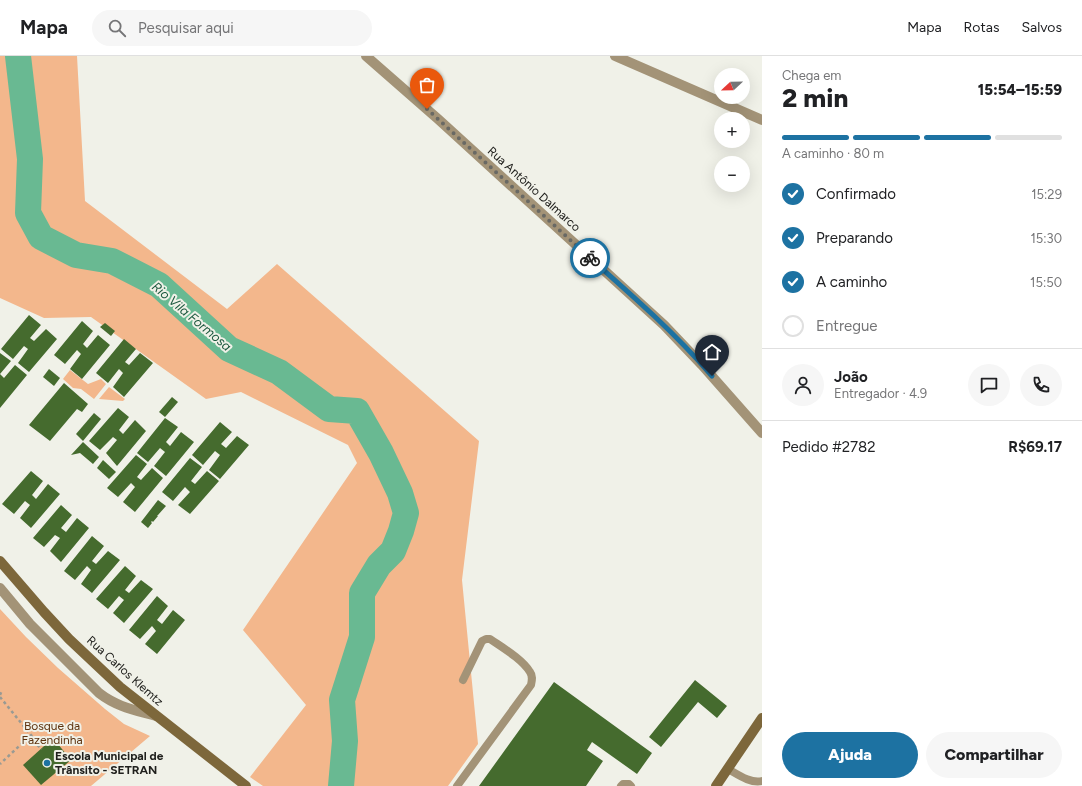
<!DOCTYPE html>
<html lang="pt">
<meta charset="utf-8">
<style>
:root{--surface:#fff;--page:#f6f6f6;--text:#202124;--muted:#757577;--line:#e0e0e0;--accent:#1d72a2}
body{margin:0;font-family:Figtree,sans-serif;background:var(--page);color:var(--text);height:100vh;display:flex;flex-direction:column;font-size:15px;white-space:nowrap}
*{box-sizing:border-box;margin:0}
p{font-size:13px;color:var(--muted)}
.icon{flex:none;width:22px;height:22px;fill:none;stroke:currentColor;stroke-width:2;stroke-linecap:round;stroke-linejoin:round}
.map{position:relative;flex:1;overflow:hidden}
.drawer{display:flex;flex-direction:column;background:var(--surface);width:320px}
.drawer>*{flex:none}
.needle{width:26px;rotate:248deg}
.buttons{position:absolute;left:714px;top:12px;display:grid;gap:8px}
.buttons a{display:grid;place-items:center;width:36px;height:36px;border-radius:50%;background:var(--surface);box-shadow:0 4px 16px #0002;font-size:20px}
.pin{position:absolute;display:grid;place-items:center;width:34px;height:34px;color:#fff;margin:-41px -17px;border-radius:50% 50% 50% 0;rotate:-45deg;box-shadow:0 0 4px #0007}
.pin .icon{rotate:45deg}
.courier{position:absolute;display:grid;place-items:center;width:40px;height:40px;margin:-20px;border:3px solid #1d72a2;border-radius:50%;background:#fff;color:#222;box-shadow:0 1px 5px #0007}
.headline em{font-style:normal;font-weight:800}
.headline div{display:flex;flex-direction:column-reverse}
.headline{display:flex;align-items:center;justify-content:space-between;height:68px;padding:0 20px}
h1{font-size:26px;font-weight:800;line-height:30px}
.bar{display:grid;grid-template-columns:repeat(4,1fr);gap:6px 4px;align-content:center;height:48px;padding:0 20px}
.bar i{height:5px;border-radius:3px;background:var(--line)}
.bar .current{background:var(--accent)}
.bar p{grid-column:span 4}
.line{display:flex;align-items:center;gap:10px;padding:0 20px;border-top:1px solid var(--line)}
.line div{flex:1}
.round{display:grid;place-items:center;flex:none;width:42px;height:42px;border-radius:21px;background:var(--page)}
ol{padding:0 20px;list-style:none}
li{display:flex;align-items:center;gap:12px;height:44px}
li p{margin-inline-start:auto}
li .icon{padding:4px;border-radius:50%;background:var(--accent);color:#fff;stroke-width:4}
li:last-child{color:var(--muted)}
li i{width:22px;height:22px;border:2px solid var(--line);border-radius:50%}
.button{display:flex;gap:8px;margin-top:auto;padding:8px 20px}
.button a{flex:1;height:46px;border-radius:24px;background:var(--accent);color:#fff;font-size:16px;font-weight:800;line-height:46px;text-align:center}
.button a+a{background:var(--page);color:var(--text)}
header{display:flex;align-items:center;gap:24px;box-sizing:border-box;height:56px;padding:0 20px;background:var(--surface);border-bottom:1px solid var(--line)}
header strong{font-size:19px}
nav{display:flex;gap:22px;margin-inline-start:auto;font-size:14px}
.search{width:280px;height:36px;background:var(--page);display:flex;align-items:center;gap:10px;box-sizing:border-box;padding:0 14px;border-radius:22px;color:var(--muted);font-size:15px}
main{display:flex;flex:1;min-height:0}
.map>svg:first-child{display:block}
.green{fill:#f3b78c}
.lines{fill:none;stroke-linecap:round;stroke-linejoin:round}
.river{stroke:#69b992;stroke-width:26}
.building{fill:#456b2e}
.path{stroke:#999a93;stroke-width:2.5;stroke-dasharray:3 3;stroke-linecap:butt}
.service{stroke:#a39377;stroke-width:8}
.minor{stroke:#a39377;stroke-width:10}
.secondary{stroke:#7d673b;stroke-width:10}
.done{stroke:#696964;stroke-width:4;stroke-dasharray:0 7.2}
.route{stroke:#1d72a2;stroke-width:5}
.poi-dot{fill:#1d72a2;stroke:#f0f1e8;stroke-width:1.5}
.labels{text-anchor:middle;stroke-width:4;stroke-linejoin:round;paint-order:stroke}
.street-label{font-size:12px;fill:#20201d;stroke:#f0f1e8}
.park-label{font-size:12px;fill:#5d330f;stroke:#f0f1e8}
.poi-label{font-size:12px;font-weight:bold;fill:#20201d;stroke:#f0f1e8;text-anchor:start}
.water-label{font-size:13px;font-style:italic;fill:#1b583e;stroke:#f0f1e8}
</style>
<header>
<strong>Mapa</strong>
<div class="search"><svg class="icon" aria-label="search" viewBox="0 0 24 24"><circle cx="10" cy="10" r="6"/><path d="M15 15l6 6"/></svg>Pesquisar aqui</div>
<nav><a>Mapa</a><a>Rotas</a><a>Salvos</a></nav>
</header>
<main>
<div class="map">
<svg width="762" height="730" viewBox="0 0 762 730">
<rect width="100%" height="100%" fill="#f0f1e8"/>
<g class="green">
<path d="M0 0H77L85 145 227 253 277 208 479 385 462 524 478 688 448 730H263L250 721 306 649 243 574 357 407 348 389 241 336 206 343 91 261 44 262 0 242Z"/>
<path d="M70 314 88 328 101 323 106 328 94 343 81 333 73 332 63 323Z"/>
<path d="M109 331 125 343 123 345 99 343Z"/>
<path d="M0 553 26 581 58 612 105 653 124 668 150 680 91 730H0Z"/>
</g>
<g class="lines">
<path class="river" d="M18 0 30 103 28 157 41 181 76 199 112 205 159 229 229 293 279 316 329 353 357 355 381 397 400 437 406 457 401 475 393 495 379 509 362 537V581L342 644 345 685 341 730"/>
</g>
<g class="building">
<path d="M29 259 41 269 30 282 34 285 46 273 57 283 29 316 18 307 28 293 24 290 13 303 1 293Z"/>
<path d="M82 265 93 275 83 288 87 292 98 279 110 289 82 323 70 313 81 298 77 294 65 308 54 299Z"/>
<path d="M105 267 115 275 111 280 100 271Z"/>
<path d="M124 283 136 293 125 306 129 309 140 297 153 307 124 341 113 331 123 317 119 313 108 327 96 317Z"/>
<path d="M0 297 11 305 0 318 4 322 15 309 27 319 0 352Z"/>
<path d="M49 313 60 322 54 330 43 321Z"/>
<path d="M64 327 88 348 82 356 77 353 50 385 29 369Z"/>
<path d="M172 341 178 346 165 361 159 356Z"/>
<path d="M118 352 129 361 119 374 123 378 135 364 146 375 117 410 106 397 117 384 113 381 100 394 89 385Z"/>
<path d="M94 357 101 363 83 385 76 378Z"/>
<path d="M165 362 178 371 166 386 170 390 181 376 194 386 166 420 154 410 165 396 160 392 148 406 137 397Z"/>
<path d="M220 366 232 376 221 388 226 392 237 380 249 389 220 423 209 414 220 399 215 395 203 409 192 399Z"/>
<path d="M83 386 99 401 93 408 80 397 71 399Z"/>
<path d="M136 399 147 408 137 421 141 424 152 412 163 422 135 456 123 446 135 431 131 427 118 441 107 432Z"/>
<path d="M190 402 202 411 191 425 195 428 207 415 219 425 190 458 178 449 190 436 185 431 173 445 162 436Z"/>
<path d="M103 404 116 416 109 423 97 412Z"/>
<path d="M31 415 43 425 32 439 36 443 48 428 60 438 31 472 20 462 30 449 25 445 14 458 2 448Z"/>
<path d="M158 444 166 450 158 459H157L158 460 153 466 152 465 151 466 152 467 148 472 141 466Z"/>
<path d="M61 449 72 459 61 472 66 476 77 462 89 472 61 506 50 495 60 482 55 479 44 491 33 482Z"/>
<path d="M92 480 104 490 92 505 96 508 108 495 120 504 92 537 81 528 91 514 87 510 75 524 64 515Z"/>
<path d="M125 510 136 520 125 534 129 537 141 524 153 533 124 567 113 557 124 544 119 540 108 553 96 543Z"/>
<path d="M157 540 168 550 157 564 162 568 173 554 185 564 157 598 145 588 156 575 152 570 140 583 129 574Z"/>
<path d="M695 624 727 650 717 662 698 646 661 691 649 681Z"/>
<path d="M554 626 652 697 637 718 592 686 587 694 603 705 586 730H479Z"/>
<path d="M53 682 71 704 41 729 23 709Z"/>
</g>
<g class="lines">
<g class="path">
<path d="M0 639 2 634"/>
<path d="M0 641 31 679 0 708"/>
<path d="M31 679 35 687 42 693"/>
</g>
<g class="service">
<path d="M728 713C737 718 751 728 762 725"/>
<path d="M457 730 531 629C532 624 533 620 530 616 522 603 503 592 490 583H486L482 585 463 624"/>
<path d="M621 730 623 728H629L631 730"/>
</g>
<g class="minor">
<path d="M366 0 438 63 664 269 702 309 762 377"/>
<path d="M615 0 762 64"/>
<path d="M0 532 30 568 99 637C117 651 135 654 156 660"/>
</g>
<g class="secondary">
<path d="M0 505 44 556 69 583 120 631 246 730"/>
<path d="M716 730 762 662"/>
</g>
</g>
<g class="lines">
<path class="done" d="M427 53 590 202"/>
<path class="route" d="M590 202C633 240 675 277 712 320"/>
</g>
<circle class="poi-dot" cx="47" cy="707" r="4"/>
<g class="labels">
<g class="street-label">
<text transform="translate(534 133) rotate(42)" y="4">Rua Antônio Dalmarco</text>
<text transform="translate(125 615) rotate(42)" y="4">Rua Carlos Klemtz</text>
</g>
<g class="park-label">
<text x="52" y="674">Bosque da<tspan x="52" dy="14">Fazendinha</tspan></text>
</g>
<g class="poi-label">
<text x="55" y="704">Escola Municipal de<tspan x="55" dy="14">Trânsito - SETRAN</tspan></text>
</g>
<g class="water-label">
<text transform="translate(192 260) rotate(40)" y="5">Rio Vila Formosa</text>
</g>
</g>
</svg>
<div class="buttons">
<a><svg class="needle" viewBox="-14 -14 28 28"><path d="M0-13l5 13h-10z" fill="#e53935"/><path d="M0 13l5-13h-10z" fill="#757577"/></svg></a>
<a>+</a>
<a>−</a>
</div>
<div class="pin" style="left:427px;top:53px;background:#ea580c"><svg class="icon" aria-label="bag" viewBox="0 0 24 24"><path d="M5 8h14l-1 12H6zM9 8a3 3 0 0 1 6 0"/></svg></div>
<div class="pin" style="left:712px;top:320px;background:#1f2937"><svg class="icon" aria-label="home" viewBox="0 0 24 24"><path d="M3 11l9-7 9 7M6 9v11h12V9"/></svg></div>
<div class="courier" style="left:590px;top:202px"><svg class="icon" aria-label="bike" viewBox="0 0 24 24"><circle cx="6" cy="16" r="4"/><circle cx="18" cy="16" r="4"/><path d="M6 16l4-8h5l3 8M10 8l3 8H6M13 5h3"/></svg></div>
</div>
<section class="drawer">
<div class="headline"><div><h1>2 min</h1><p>Chega em</p></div><em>15:54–15:59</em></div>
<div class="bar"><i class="current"></i><i class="current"></i><i class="current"></i><i></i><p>A caminho · 80 m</p></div>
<ol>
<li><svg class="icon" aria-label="check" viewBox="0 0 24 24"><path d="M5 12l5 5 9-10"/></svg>Confirmado<p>15:29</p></li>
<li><svg class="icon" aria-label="check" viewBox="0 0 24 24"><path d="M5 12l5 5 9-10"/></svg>Preparando<p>15:30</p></li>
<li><svg class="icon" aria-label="check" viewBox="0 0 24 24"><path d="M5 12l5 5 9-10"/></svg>A caminho<p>15:50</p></li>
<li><i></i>Entregue</li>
</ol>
<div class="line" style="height:72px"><a class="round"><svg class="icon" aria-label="person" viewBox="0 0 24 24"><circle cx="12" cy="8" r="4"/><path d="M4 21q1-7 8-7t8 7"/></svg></a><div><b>João</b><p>Entregador · 4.9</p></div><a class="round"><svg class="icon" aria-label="chat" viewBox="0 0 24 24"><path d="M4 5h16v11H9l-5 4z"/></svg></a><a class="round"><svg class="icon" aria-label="phone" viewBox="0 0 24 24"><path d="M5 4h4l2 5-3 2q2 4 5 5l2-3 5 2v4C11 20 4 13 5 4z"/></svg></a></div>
<div class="line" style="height:52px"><div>Pedido #2782</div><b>R$69.17</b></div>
<div class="button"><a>Ajuda</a><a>Compartilhar</a></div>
</section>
</main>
